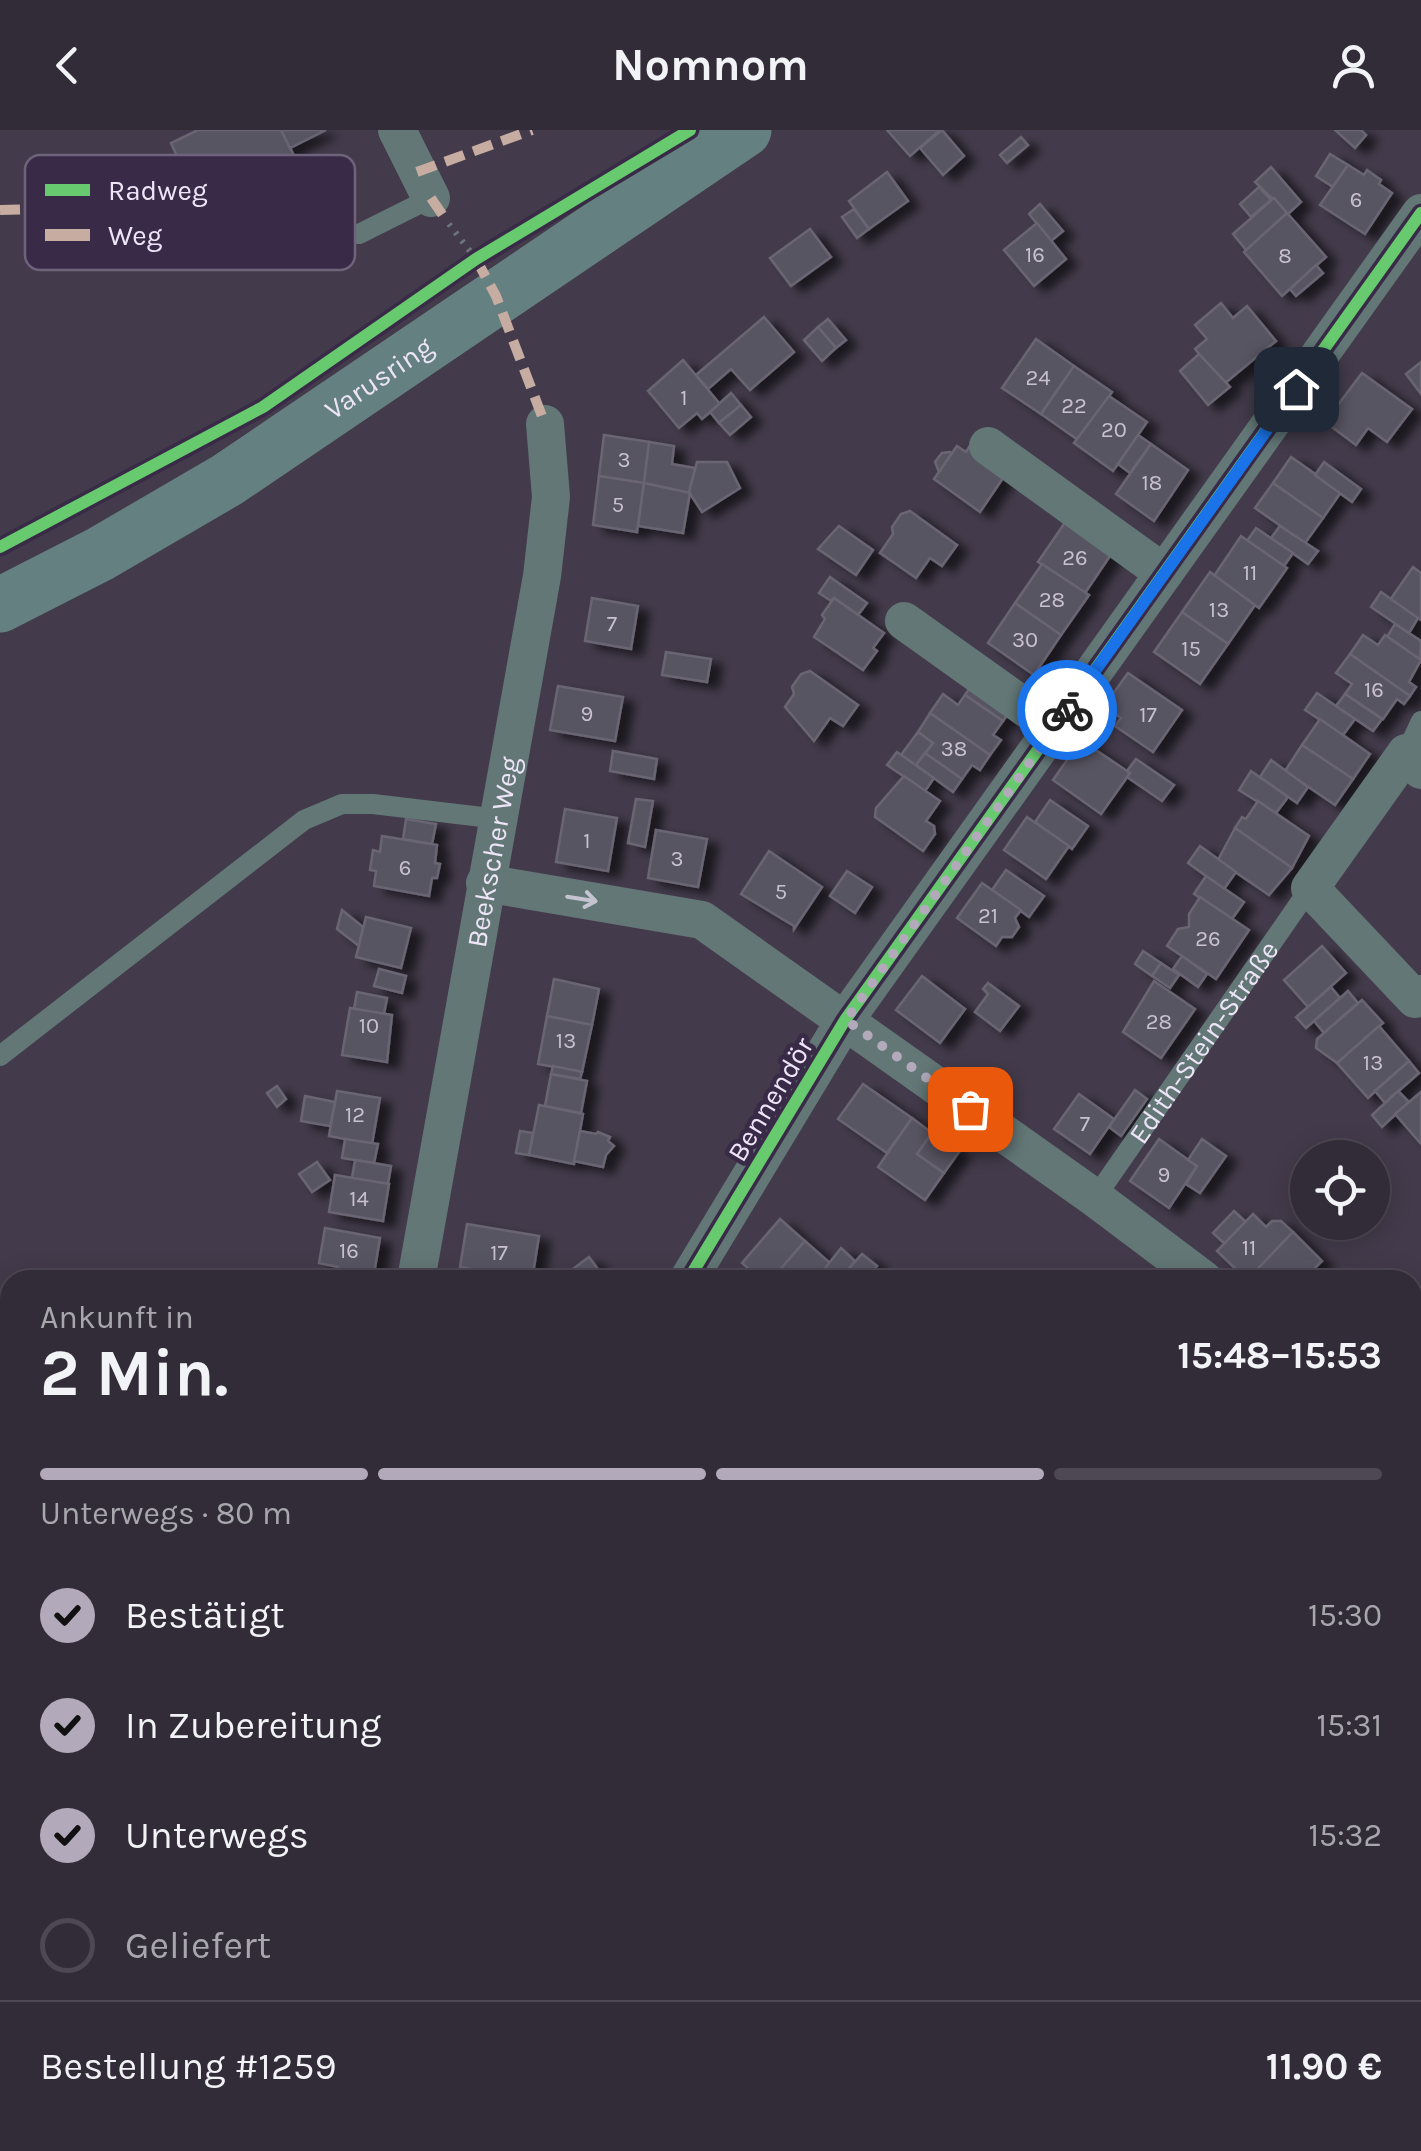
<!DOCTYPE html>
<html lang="de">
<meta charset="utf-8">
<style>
:root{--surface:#322c38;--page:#3a3440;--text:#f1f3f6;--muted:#a8a7ae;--line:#4d4853;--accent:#b2aabb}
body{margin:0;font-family:Karla,sans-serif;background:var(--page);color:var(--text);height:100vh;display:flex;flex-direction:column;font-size:38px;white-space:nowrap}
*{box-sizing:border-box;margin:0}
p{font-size:32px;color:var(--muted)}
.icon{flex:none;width:55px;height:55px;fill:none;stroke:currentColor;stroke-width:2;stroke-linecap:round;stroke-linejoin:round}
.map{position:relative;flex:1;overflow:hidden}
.panel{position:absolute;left:0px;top:1140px;width:1422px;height:882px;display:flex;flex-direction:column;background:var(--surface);border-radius:30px 30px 0 0;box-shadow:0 5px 25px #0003,0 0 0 2px var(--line)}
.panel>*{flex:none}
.tools{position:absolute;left:1290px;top:1010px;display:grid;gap:20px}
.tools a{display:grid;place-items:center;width:100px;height:100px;border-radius:50%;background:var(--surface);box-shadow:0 5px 25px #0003,0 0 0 2px var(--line);font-size:50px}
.pin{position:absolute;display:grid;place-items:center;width:85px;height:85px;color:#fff;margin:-42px;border-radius:20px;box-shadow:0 5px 15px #0006}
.courier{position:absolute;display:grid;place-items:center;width:100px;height:100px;margin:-50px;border:8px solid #1a73e8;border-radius:50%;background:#fff;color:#222;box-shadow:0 2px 12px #0007}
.summary em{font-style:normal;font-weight:700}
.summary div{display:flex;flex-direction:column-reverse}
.summary{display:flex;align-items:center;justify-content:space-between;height:170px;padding:0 40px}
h1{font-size:65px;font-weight:700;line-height:75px}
.bar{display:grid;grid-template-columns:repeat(4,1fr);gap:15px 10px;align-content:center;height:120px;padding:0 40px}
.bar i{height:12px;border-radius:8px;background:var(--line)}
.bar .selected{background:var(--accent)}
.bar p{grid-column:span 4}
.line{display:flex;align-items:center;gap:25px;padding:0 40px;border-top:2px solid var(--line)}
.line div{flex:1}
ol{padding:0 40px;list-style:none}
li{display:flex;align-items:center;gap:30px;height:110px}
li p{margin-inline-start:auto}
li .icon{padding:10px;border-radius:50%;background:var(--accent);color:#111;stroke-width:4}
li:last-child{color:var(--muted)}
li i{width:55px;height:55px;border:5px solid var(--line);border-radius:50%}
header{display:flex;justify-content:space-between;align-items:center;height:130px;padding:0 40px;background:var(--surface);font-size:45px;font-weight:700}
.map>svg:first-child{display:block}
.building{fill:#595562;stroke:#696572;stroke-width:2.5;filter:url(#shadow)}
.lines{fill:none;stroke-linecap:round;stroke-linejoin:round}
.path{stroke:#6c767b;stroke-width:6;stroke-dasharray:2.5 8;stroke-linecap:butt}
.lane{stroke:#637777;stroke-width:20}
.street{stroke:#637777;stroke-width:38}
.primary{stroke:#658081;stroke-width:55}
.quiet{stroke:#c7aca2;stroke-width:10;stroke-dasharray:20 10;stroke-linecap:butt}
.cycleway-casing{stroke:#392b47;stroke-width:19}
.cycleway{stroke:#67ca6e;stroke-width:12}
.oneway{stroke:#c4c4d1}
.done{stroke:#b2aabb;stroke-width:10;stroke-dasharray:0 18}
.route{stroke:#1a73e8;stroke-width:12}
.labels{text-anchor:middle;stroke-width:9;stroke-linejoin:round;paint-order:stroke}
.number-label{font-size:22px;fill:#c8c1d2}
.street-label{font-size:28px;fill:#ede5f7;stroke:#392b47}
.key{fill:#392b47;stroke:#6f637c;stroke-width:2.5}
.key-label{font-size:28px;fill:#ede5f7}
</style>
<header><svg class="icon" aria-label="back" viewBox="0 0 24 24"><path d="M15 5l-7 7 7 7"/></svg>Nomnom<svg class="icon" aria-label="person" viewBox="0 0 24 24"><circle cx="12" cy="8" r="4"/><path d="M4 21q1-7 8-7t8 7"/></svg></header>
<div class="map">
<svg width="1421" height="2021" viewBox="0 0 1421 2021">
<defs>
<filter id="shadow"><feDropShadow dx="11" dy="6" stdDeviation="5" flood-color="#0009"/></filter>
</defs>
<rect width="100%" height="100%" fill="#433b4b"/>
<g class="building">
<path d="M198 0H281L309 55 192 59 171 13Z"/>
<path d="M281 0H326L290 18Z"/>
<path d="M887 0H940L910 26Z"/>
<path d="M942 0 964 26 943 45 920 18Z"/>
<path d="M1335 0H1361L1366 5 1355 18Z"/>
<path d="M1021 7 1028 15 1007 33 1000 25Z"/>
<path d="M1330 24 1348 35 1333 57 1316 46Z"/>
<path d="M1348 35 1364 45 1367 40 1381 50 1379 54 1392 63 1365 104 1320 75Z"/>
<path d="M1271 37 1301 72 1288 84 1255 52Z"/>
<path d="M887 42 908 71 869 99 849 71Z"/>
<path d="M1259 57 1271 70 1251 87 1240 74Z"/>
<path d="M1274 68 1287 83 1246 120 1233 104Z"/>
<path d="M1040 74 1063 101 1051 111 1029 84Z"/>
<path d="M854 79 869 99 857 108 842 87Z"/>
<path d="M1287 83 1326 127 1282 166 1244 122Z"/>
<path d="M1037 93 1066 129 1034 156 1004 120Z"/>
<path d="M810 99 831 127 791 156 770 128Z"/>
<path d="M1316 135 1323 143 1296 166 1290 159Z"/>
<path d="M1221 173 1233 188 1247 176 1276 211 1224 254 1195 219 1207 209 1195 195Z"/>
<path d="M764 187 794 222 750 260 731 239 708 259 696 245Z"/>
<path d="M828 189 846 210 836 218 818 197Z"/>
<path d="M818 197 836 218 822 231 804 210Z"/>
<path d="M1036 209 1074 236 1041 284 1002 258Z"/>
<path d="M1199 224 1230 257 1208 275 1180 241Z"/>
<path d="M683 230 720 274 702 289 697 283 679 298 648 261Z"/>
<path d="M1421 232V264L1406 244Z"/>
<path d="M1074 236 1112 262 1078 310 1041 284Z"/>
<path d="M1362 243 1412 279 1387 312 1368 298 1356 315 1325 292Z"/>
<path d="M731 263 741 275 719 293 710 282Z"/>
<path d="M1109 266 1147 292 1113 341 1074 313Z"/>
<path d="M741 275 751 287 730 305 719 293Z"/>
<path d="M604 305 650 312 644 353 599 346Z"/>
<path d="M1138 305 1151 314 1130 343 1118 334Z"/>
<path d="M649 312 674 316 672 334 695 338 690 363 644 353Z"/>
<path d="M1151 314 1188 340 1154 391 1116 364Z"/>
<path d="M957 316 966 322 969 317 991 332 1003 348 980 382 934 349Z"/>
<path d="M950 322 952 323 939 342 935 332 942 323Z"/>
<path d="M1291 327 1341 362 1323 388 1273 353Z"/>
<path d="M697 332H727L740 358 702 382 689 362Z"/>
<path d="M1324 332 1361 359 1352 372 1315 345Z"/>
<path d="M599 346 644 353 637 402 593 395Z"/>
<path d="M644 353 690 363 683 403 638 396Z"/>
<path d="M1273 353 1323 388 1305 413 1255 378Z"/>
<path d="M910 381 957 415 942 436 930 428 916 448 880 423 893 404 892 397 901 384Z"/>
<path d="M1066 391 1112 423 1085 463 1038 432Z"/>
<path d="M839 396 873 420 856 445 818 419Z"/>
<path d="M1280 396 1318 421 1308 434 1271 408Z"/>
<path d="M1256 398 1293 423 1284 436 1247 411Z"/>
<path d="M1241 406 1287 438 1259 478 1214 446Z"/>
<path d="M1042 434 1089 465 1061 505 1015 473Z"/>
<path d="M1413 437 1421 443V490L1390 470Z"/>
<path d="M1210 442 1255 475 1228 514 1182 482Z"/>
<path d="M830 447 867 473 858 485 834 468 831 471 819 463Z"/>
<path d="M1381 462 1418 488 1409 503 1371 477Z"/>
<path d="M592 468 638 476 631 519 585 511Z"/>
<path d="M834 468 884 503 873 518 877 521 863 540 814 507 825 489 822 485Z"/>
<path d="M1015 473 1061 505 1034 545 988 513Z"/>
<path d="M1182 482 1228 514 1200 554 1154 522Z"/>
<path d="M1395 494 1421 511 1420 530 1387 507Z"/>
<path d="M1363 505 1378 515 1385 505 1421 530 1409 552 1416 557 1410 566 1350 524Z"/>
<path d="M666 522 711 529 707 552 662 545Z"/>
<path d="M1350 524 1410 566 1404 574 1397 569 1383 589 1345 564 1352 554 1336 543Z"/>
<path d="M810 541 858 575 843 596 830 588 814 611 785 577 794 564 792 557 801 544Z"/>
<path d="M1128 543 1182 580 1153 622 1115 596 1121 588 1109 579 1114 571 1110 568Z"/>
<path d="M974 552 1012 578 1003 591 965 565Z"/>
<path d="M558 556 623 567 615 611 550 600Z"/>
<path d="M1317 563 1355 589 1343 605 1305 580Z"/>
<path d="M943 564 958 575 965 565 1003 591 993 605 1001 610 990 625 930 583Z"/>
<path d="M1345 564 1382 589 1373 601 1336 576Z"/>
<path d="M930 583 990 625 980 640 972 635 962 649 925 623 933 613 918 602Z"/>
<path d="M1320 589 1370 624 1353 649 1302 615Z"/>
<path d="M918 602 933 613 916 635 901 625Z"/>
<path d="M1081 610 1130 643 1101 684 1053 650Z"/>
<path d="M1302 615 1353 649 1335 675 1285 641Z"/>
<path d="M613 621 657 629 654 649 610 641Z"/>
<path d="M897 622 934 648 925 661 887 635Z"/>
<path d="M925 623 962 649 953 662 916 635Z"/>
<path d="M1136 629 1174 655 1162 671 1127 647 1130 643 1127 641Z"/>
<path d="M1271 630 1308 657 1297 673 1260 647Z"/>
<path d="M1251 641 1288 667 1276 683 1239 660Z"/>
<path d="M904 646 940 671 926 691 934 696 935 704 923 721 875 687 876 678Z"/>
<path d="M636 669 653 671 645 717 628 713Z"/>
<path d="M1050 670 1088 696 1072 719 1035 692Z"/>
<path d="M1258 671 1309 706 1292 738 1235 698 1242 687 1246 689Z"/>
<path d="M565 679 617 688 608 741 556 732Z"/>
<path d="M1027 687 1069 716 1046 749 1004 720Z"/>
<path d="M406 689 436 694 432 714 403 709Z"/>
<path d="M1235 698 1292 738 1269 765 1218 730Z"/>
<path d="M656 700 707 709 698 757 648 748Z"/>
<path d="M382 706 437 715 435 733 440 734 437 748H432L429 766 374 756 376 741 370 740 373 720 380 722Z"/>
<path d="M1200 716 1236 742 1224 759 1188 733Z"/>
<path d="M769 721 822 757 794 799V796L741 764Z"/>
<path d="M1006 740 1044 766 1029 787 992 760Z"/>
<path d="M847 741 872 757 855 783 830 766Z"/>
<path d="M1206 746 1244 772 1232 789 1194 764Z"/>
<path d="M982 753 1021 780 1015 788 1019 797 1012 807H1002L996 816 957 788Z"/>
<path d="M1200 767 1249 800 1216 849 1167 816 1178 799 1189 797V784Z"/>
<path d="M342 780 363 797 359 816 337 799Z"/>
<path d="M366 787 411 798 401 838 356 827Z"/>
<path d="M1322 816 1346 843 1308 877 1284 850Z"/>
<path d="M1143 821 1161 833 1152 846 1135 834Z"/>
<path d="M1182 826 1207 844 1198 857 1173 839Z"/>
<path d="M1161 833 1179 845 1170 858 1152 846Z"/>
<path d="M379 839 406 846 402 863 374 856Z"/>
<path d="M922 846 965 879 940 913 896 880Z"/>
<path d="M554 849 599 859 592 895 547 886Z"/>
<path d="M1154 851 1195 879 1161 928 1123 902Z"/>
<path d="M988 853 1019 876 1000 901 975 882 988 864 983 859Z"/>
<path d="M1331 857 1340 868 1306 898 1296 887Z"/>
<path d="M1348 861 1358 873 1324 903 1314 891Z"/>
<path d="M357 862 387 868 384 884 354 879Z"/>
<path d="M1362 870 1383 893 1337 933 1316 918 1317 909Z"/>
<path d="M350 878 392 885 387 932 342 925Z"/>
<path d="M547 886 592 895 582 942 538 934Z"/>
<path d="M1379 896 1409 931 1368 968 1337 933Z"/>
<path d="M1409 931 1419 943 1385 973 1375 961Z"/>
<path d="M553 936 582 942 580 949 551 944Z"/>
<path d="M551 944 587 951 581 983 545 976Z"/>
<path d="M863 954 912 988 887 1023 838 989Z"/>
<path d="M277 956 286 969 277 977 267 963Z"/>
<path d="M1135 960 1147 969 1121 1006 1109 997Z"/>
<path d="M337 961 380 968 372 1014 329 1006Z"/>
<path d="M1398 961 1409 972 1382 997 1372 985Z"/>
<path d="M1421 962V1014L1395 984Z"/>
<path d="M1079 964 1114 989 1090 1024 1054 999Z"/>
<path d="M305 966 335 972 330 996 301 991Z"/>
<path d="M539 975 583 984 574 1034 529 1025Z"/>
<path d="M912 988 932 1003 917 1024 944 1043 925 1070 878 1037Z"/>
<path d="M520 1001 533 1003 529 1025 516 1023Z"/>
<path d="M580 1001 596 1004 598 1002 610 1007 608 1011 614 1016 606 1025 603 1037 574 1031Z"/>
<path d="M932 1003 959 1022 944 1043 917 1024Z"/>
<path d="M345 1009 378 1014 374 1033 342 1028Z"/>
<path d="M1159 1009 1197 1036 1169 1078 1130 1051Z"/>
<path d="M1202 1009 1226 1026 1200 1063 1186 1054 1197 1036 1188 1030Z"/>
<path d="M355 1030 391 1036 388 1054 352 1048Z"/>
<path d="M317 1032 330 1050 312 1062 299 1044Z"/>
<path d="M335 1045 389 1054 383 1091 329 1082Z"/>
<path d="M1234 1081 1246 1092 1225 1114 1213 1103Z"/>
<path d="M1253 1084 1266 1097 1272 1091H1281L1293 1102 1247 1150 1217 1121Z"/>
<path d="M780 1089 805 1111 771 1150H761L742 1133Z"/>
<path d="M467 1094 539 1106 532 1150 460 1137Z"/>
<path d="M325 1098 380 1108 373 1150 337 1145 338 1137 319 1133Z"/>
<path d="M1293 1102 1322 1131 1303 1150H1247Z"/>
<path d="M805 1111 830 1133 815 1150H771Z"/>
<path d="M841 1118 855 1131 839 1150H823L819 1146Z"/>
<path d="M862 1124 877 1136 865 1150H839Z"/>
<path d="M589 1127 606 1150H558Z"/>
<path d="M1412 1607 1421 1608V1654L1412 1653Z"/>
<path d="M1415 1653 1421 1654V1676L1412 1674Z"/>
<path d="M6 1713 10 1718V1736L5 1741 0 1737V1718Z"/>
<path d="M0 1768 10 1778V1792L7 1796 0 1787Z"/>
<path d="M0 1817 10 1826V1845L0 1856Z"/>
<path d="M442 2012H474L467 2021H451Z"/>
<path d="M807 2012H835L844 2020 799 2021Z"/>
<path d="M989 2012H1017L1010 2021H999Z"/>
<path d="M1103 2012H1144L1146 2014 1141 2021H1104L1099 2017Z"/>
<path d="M1167 2012H1209L1201 2021H1177Z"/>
<path d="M1380 2012H1410L1418 2021H1372Z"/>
</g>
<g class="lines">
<path class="path" d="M449 94 476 129"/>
<g class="lane">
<path d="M359 104 431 68"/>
<path d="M1406 623 1421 591"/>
<path d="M0 926 304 690 342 674H373L499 689"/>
<path id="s1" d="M1095 1068 1310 758"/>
</g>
<g class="street">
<path d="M397 0 431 68"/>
<path d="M988 316 1164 443"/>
<path d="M904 491 1054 598"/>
<path d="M1421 640 1406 623 1310 758 1415 869 1421 864"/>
<path d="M485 753 702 790 1095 1068 1204 1150"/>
<path id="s2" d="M416 1150 542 446 551 367 545 294"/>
<path d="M688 1150 845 890 1421 83"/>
<path d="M1412 1356 1421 1364"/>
<path d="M1412 1541 1421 1533"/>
<path d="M0 1919 10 1908"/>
<path d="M901 2012 910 2021"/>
<path d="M504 2021 511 2012"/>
<path d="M1068 2021 1075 2012"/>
</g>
<path class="primary" id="s3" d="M0 475 100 424 227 350 744 0"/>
<g class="quiet">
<path d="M417 42 532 0"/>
<path d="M431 68 446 90"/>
<path d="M0 80 344 71"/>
<path d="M476 129 496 166 545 294"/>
<path d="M504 2021 511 2012"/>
</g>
<g class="cycleway-casing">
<g id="cycleway">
<path d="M0 417 263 277 476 129 690 0"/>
<path d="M688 1150 845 890 1421 83"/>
</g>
</g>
<use href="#cycleway" class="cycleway"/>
</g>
<defs><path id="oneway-shaft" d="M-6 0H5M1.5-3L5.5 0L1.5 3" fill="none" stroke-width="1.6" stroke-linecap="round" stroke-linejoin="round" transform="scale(2.5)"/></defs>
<use class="oneway" href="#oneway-shaft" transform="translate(582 769) rotate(9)"/>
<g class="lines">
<path class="done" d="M970 979 846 890 1067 580"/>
<path class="route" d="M1067 580 1296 259"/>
</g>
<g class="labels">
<g class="number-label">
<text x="1356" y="77">6</text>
<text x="1035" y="132">16</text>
<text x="1285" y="133">8</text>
<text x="1038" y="255">24</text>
<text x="684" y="275">1</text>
<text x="1074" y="283">22</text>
<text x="1114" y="307">20</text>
<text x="624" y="337">3</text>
<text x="1152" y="360">18</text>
<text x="618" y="382">5</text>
<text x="1075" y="435">26</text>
<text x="1250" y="450">11</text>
<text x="1052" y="477">28</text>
<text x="1219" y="487">13</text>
<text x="612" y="501">7</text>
<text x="1025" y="517">30</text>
<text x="1191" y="526">15</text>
<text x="1374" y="567">16</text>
<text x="587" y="591">9</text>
<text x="1148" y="592">17</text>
<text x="954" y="626">38</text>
<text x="587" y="718">1</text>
<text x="677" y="736">3</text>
<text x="405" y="745">6</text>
<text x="781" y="769">5</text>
<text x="988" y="793">21</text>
<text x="1208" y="816">26</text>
<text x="1159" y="899">28</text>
<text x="369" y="903">10</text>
<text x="566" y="918">13</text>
<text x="1373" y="940">13</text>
<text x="355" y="992">12</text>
<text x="1085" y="1001">7</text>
<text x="1164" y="1052">9</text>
<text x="359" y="1076">14</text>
<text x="1249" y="1125">11</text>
<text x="349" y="1128">16</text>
<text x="499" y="1130">17</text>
</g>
<g class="street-label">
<text dy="10" stroke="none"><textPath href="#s3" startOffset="442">Varusring</textPath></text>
<text dy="10" stroke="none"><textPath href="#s2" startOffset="435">Beekscher Weg</textPath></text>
<text dy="10" stroke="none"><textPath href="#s1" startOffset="190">Edith-Stein-Straße</textPath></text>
<text transform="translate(770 969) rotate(-59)" y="10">Bennendör</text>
</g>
</g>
<rect x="25" y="25" width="330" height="115" rx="15" class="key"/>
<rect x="45" y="54" width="45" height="12" fill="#67ca6e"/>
<rect x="45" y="99" width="45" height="12" fill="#c7aca2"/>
<g class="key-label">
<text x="108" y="70">Radweg</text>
<text x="108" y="115">Weg</text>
</g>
</svg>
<div class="tools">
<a><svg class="icon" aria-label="locate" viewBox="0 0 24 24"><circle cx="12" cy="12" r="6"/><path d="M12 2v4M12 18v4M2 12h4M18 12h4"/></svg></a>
</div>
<div class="pin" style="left:970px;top:979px;background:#ea580c"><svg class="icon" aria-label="bag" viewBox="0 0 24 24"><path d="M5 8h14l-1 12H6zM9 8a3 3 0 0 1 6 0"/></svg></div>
<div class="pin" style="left:1296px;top:259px;background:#1f2937"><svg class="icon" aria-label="home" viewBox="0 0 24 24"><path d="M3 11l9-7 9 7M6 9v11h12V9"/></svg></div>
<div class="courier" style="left:1067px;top:580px"><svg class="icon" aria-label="bike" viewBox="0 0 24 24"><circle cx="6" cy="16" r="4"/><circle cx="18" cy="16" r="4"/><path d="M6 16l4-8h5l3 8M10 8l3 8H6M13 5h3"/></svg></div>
<section class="panel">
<div class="summary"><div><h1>2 Min.</h1><p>Ankunft in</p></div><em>15:48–15:53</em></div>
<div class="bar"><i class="selected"></i><i class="selected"></i><i class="selected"></i><i></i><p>Unterwegs · 80 m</p></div>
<ol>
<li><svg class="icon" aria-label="check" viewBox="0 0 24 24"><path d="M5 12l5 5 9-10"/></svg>Bestätigt<p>15:30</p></li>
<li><svg class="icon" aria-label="check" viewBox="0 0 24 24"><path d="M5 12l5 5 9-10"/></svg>In Zubereitung<p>15:31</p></li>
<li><svg class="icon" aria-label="check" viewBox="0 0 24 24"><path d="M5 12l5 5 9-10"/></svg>Unterwegs<p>15:32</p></li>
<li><i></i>Geliefert</li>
</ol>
<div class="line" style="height:130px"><div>Bestellung #1259</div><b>11.90 €</b></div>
</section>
</div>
